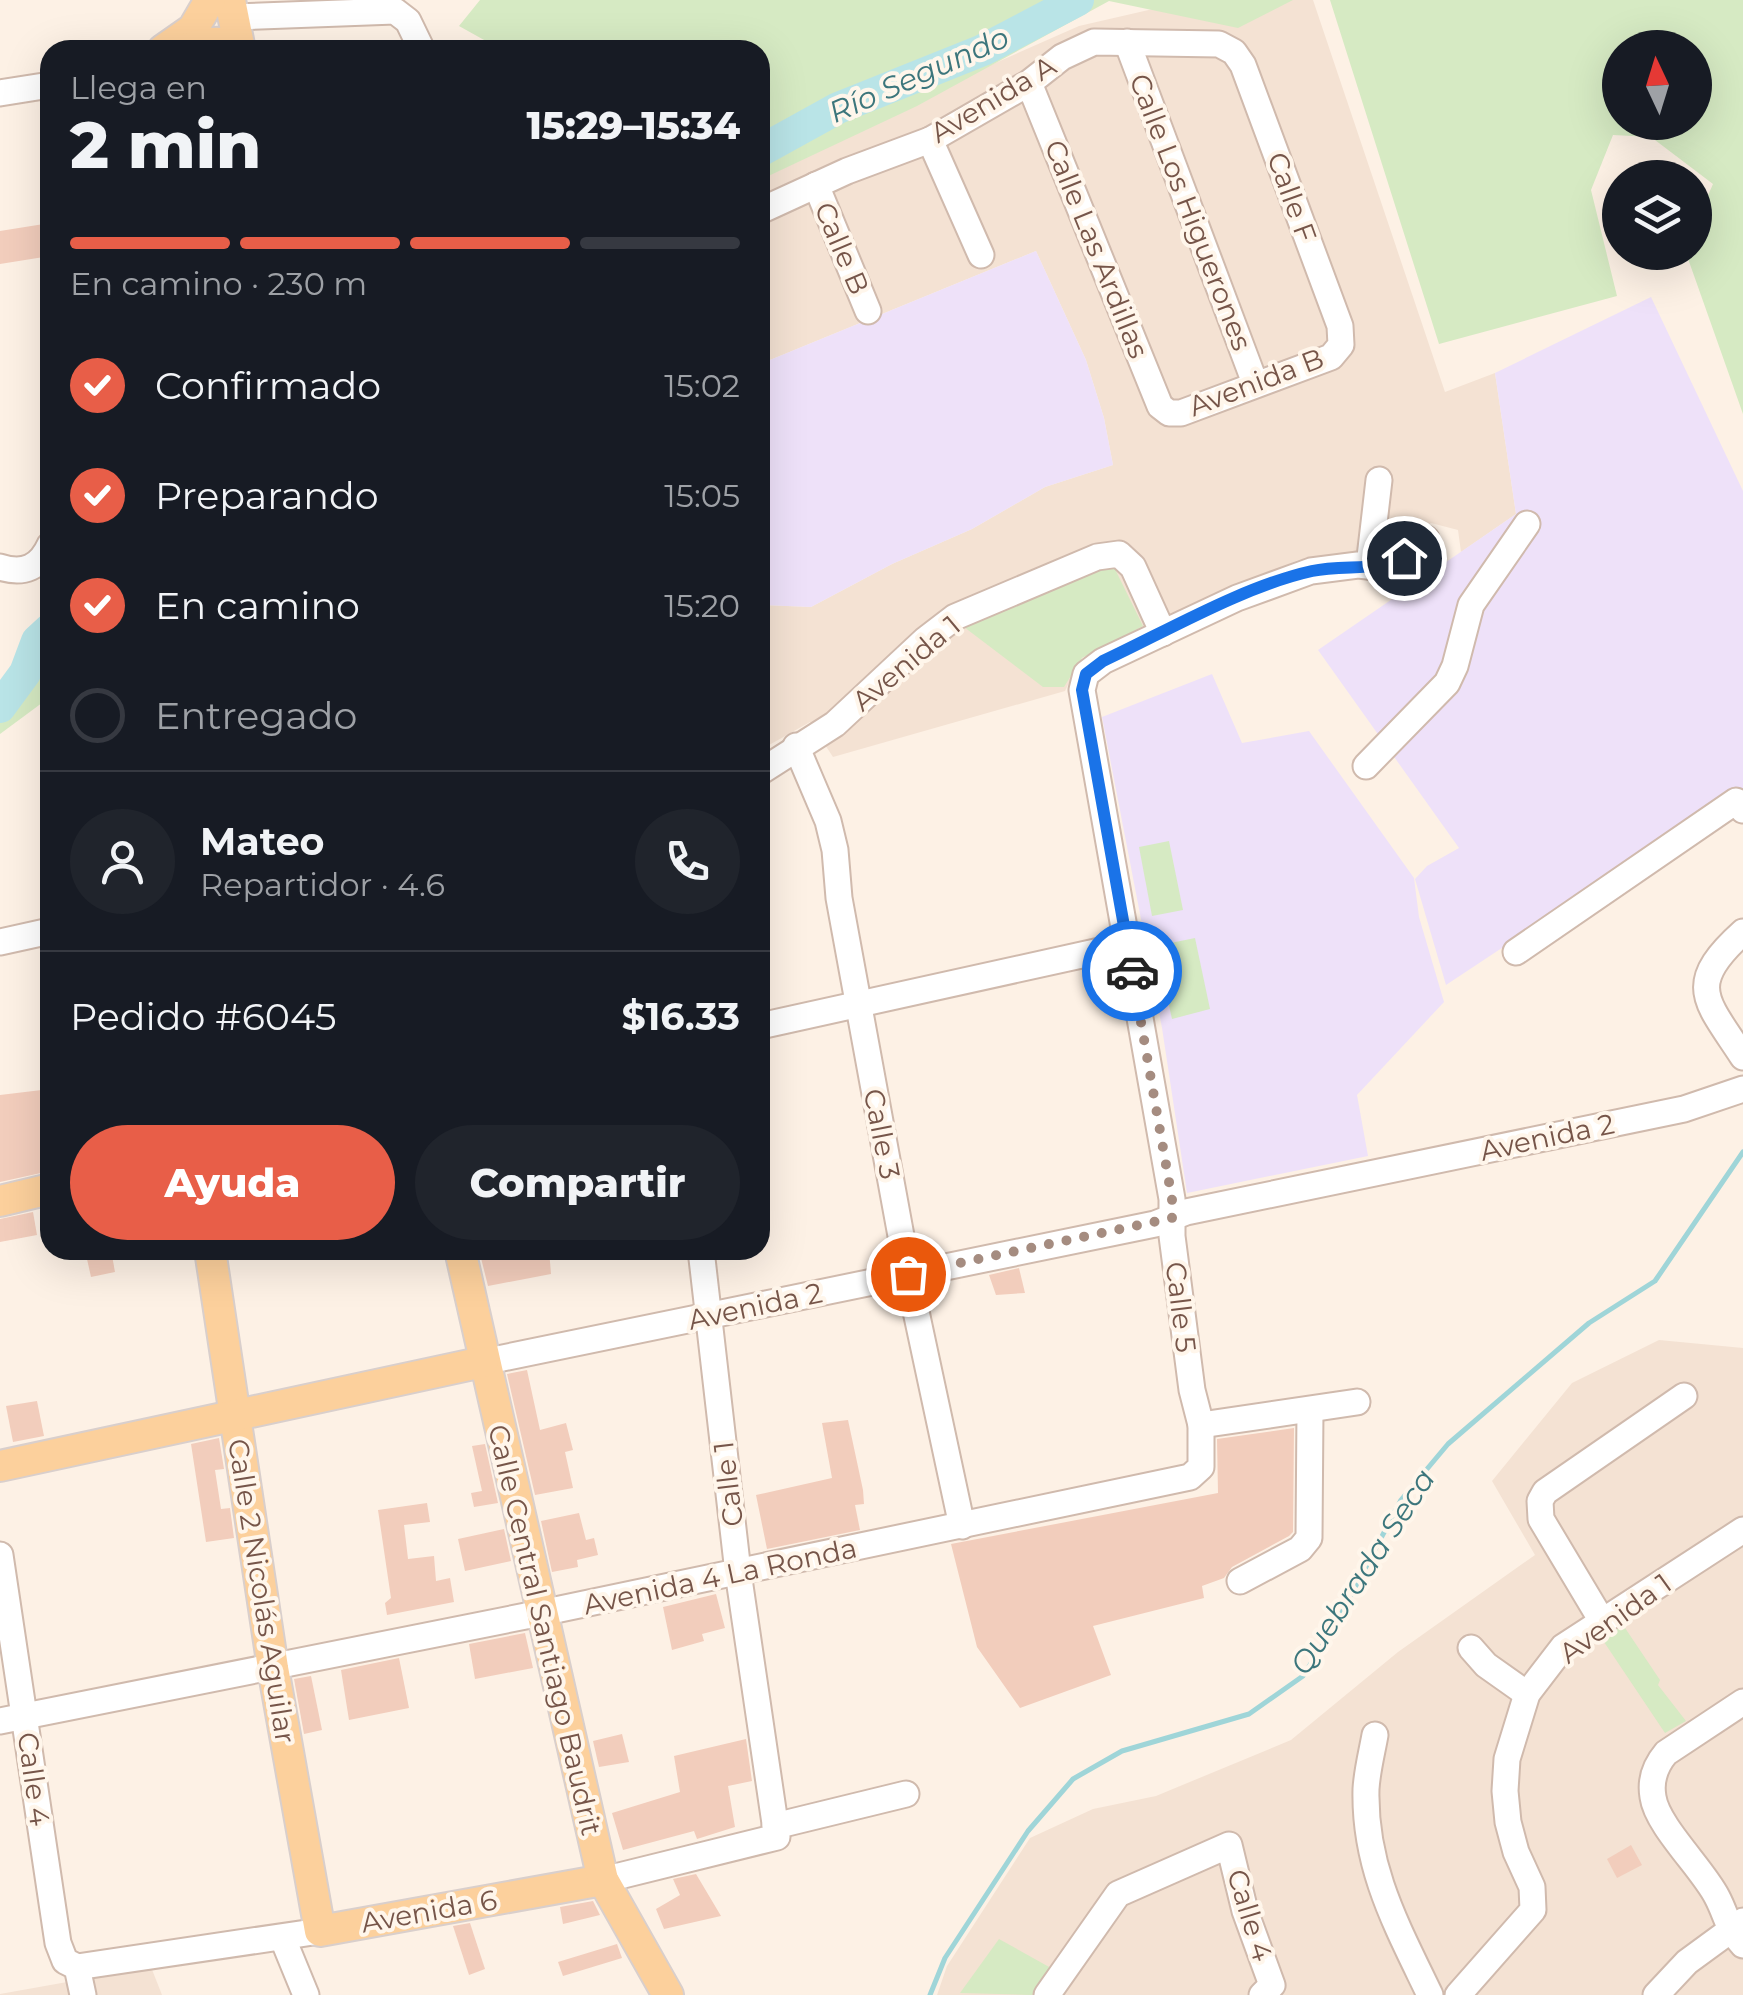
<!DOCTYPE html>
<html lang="es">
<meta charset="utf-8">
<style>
:root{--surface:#171b24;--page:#20242c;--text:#f1f3f6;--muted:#9ea1a6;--line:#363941;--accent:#e85e48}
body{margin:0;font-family:Montserrat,sans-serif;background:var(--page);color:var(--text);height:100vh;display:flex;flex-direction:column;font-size:38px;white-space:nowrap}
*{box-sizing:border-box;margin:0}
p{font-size:32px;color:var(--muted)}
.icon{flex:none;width:55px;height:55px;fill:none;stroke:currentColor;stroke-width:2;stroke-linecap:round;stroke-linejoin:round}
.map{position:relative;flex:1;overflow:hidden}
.drawer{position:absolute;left:40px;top:40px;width:730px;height:1220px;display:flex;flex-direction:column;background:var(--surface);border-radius:30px;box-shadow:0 10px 40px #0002}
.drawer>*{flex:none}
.needle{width:65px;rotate:356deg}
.buttons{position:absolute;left:1602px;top:30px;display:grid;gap:20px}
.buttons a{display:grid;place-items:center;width:110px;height:110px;border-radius:50%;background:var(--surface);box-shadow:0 10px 40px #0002;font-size:50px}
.pin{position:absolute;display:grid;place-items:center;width:85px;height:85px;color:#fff;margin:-42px;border:5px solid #fff;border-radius:50%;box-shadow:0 2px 10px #0007}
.courier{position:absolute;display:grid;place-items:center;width:100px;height:100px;margin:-50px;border:8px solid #1a73e8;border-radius:50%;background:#fff;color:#222;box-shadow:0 2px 12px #0007}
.summary em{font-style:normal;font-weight:800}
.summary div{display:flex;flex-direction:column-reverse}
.summary{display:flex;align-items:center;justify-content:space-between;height:170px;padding:0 30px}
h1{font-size:65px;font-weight:800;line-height:75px}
.bar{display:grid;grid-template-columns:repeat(4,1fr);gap:15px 10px;align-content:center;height:120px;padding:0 30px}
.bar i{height:12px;border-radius:8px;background:var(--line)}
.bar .selected{background:var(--accent)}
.bar p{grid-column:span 4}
.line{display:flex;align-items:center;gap:25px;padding:0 30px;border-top:2px solid var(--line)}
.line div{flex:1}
.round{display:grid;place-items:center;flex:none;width:105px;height:105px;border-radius:52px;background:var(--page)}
ol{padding:0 30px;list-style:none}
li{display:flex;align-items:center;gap:30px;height:110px}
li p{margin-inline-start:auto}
li .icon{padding:10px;border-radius:50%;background:var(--accent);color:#fff;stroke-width:4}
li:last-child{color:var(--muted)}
li i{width:55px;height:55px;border:5px solid var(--line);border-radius:50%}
.primary-button{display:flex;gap:20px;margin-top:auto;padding:20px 30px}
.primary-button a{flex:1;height:115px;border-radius:60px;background:var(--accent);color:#fff;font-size:40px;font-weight:800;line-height:115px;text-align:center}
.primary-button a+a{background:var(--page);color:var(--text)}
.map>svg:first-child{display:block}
.residential{fill:#f4e2d3}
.education{fill:#eee1f9}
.green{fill:#d6eac3;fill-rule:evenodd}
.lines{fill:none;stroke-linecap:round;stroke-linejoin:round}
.stream{stroke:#9fd5d8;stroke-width:5}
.river{stroke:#b9e4e7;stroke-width:32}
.building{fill:#f2cdbc}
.minor-casing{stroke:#d0baad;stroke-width:29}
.major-casing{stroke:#d9cfcc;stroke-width:34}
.minor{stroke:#fff;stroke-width:25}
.major{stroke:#fcd09c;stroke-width:30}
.done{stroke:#a58c80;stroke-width:10;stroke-dasharray:0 18}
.route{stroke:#1a73e8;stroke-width:12}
.labels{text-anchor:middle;stroke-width:8;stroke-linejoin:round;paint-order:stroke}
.street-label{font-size:28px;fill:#765549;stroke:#fff6eb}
.water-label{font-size:30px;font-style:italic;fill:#3c767c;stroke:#fff6eb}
</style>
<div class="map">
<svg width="1743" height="1995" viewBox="0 0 1743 1995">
<rect width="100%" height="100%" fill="#fdf1e5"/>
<g class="residential">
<path d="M1192 0H1313L1445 392 1495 373 1516 514 1461 552 1458 530 1431 523 1389 547 1298 560 1082 657 1065 691 833 757 810 722 760 750V605L811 607 892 564 972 529 1045 487 1113 465 1104 418 1086 360 1036 251 760 364V167L1079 26Z"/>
<path d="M1659 1340 1743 1348V1995H937L947 1966 1030 1838 1093 1809 1156 1796 1291 1740 1398 1652 1535 1555 1492 1481 1572 1383Z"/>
<path d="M151 1967 162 1995H0V1994Z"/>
</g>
<g class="education">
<path d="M1036 251 1086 360 1104 418 1113 465 1045 487 972 529 892 564 811 607 760 605V364Z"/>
<path d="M1651 297 1743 491V788L1446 985 1415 879 1427 866 1459 848 1318 650 1516 514 1495 373Z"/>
<path d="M1212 674 1242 743 1309 731 1414 878 1419 917 1444 1002 1357 1095 1368 1156 1187 1193 1162 1028 1102 717Z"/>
</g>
<g class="green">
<path d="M480 0H1293L1238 28 1109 1 917 106 760 180V50H502L459 26Z"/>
<path d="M1330 0H1743V414L1686 253 1695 252V225L1713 184 1651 137 1613 135 1591 190 1617 296 1439 344ZM1620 48H1695V122H1620Z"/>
<path d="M1113 565 1143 626 1082 658 1064 687H1043L964 627Z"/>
<path d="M50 649V697L0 734V706Z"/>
<path d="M1169 841 1183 910 1152 916 1139 847Z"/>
<path d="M1195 938 1210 1009 1172 1019 1156 946Z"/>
<path d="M1621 1622 1660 1680 1658 1685 1686 1721 1665 1733 1600 1636Z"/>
<path d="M999 1939 1051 1968 1032 1995 960 1993Z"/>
</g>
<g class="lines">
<path class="stream" d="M930 1995 945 1958 1028 1831 1073 1779 1122 1751 1249 1714 1303 1676 1336 1624 1401 1500 1448 1444 1589 1323 1655 1281 1743 1152"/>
<g class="river">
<path d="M760 151 838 108 983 50 1078 0"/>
<path d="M0 707 25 673 37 641 50 629"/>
</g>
</g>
<g class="building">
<path d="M50 223V256L0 264V231Z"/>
<path d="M50 1089V1171L0 1182V1095Z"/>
<path d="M33 1212 37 1235 0 1242V1219Z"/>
<path d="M85 1250H111L115 1272 91 1277Z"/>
<path d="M479 1250H549L551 1274 488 1286Z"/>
<path d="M1019 1268 1025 1293 996 1295 989 1275Z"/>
<path d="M527 1370 540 1430 566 1423 573 1450 565 1452 573 1488 535 1495 507 1374Z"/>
<path d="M37 1401 44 1436 13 1442 6 1406Z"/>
<path d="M848 1420 863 1490 864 1504 855 1505 860 1530 767 1549 756 1495 832 1478 822 1423Z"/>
<path d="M1294 1428 1293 1532 1289 1536 1232 1567 1224 1578 1202 1586 1204 1598 1093 1626 1111 1675 1020 1708 977 1647 951 1544 1218 1493 1217 1439Z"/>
<path d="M219 1438 224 1469 215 1470 221 1509 230 1508 234 1538 206 1542 191 1444Z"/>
<path d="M485 1444 498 1503 474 1507 471 1493 482 1491 472 1446Z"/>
<path d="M427 1503 430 1522 404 1525 408 1559 434 1556 436 1581 450 1578 454 1602 387 1615 385 1603 391 1598 378 1510Z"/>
<path d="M579 1513 586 1540 594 1538 598 1555 577 1560 578 1567 552 1572 541 1521Z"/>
<path d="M504 1529 511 1561 465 1571 458 1539Z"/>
<path d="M716 1594 725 1628 702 1634 704 1641 672 1650 663 1607Z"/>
<path d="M525 1633 533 1668 475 1679 469 1644Z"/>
<path d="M399 1658 409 1708 349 1720 341 1670Z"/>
<path d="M311 1676 322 1730 304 1734 294 1679Z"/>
<path d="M622 1734 629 1762 599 1767 593 1741Z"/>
<path d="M746 1739 752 1781 728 1786 735 1827 697 1839 694 1831 623 1850 612 1813 680 1792 674 1756Z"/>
<path d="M1631 1845 1642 1865 1617 1878 1607 1859Z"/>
<path d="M696 1874 721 1916 664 1929 656 1909 680 1895 673 1879Z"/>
<path d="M593 1901 600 1915 563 1924 560 1907Z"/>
<path d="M470 1923 485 1969 469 1975 453 1926Z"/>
<path d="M617 1944 622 1958 563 1976 558 1962Z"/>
</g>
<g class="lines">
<g class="minor-casing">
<g id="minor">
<path d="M233 17 395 11 408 21 422 50"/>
<path d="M1127 42 1255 383"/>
<path d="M0 93 50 85"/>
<path d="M930 140 981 255"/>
<path d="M816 185 868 311"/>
<path d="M760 211 847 171 930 140 1029 83 1062 57 1094 42 1219 44 1234 52 1243 65 1340 326 1341 345 1331 357 1181 413H1169L1160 406 1029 83"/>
<path d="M1369 566 1379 480"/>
<path d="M0 567C24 575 40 567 50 545"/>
<path d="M796 746 828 821 835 850 839 898 908 1274 962 1526"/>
<path d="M1366 766 1447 683 1455 666 1471 605 1527 524"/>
<path d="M760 772 835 724 925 640 955 617 1097 557 1119 554 1133 567 1163 633"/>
<path d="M1743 932C1684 985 1706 1000 1743 1057"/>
<path d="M0 942 50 931"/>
<path d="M1516 952 1736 801 1743 810"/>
<path d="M760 1026 1127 945"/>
<path d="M483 1362 1155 1224 1186 1212 1684 1109 1743 1089"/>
<path d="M1201 1425 1357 1402"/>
<path d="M0 1555 58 1943 65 1961 77 1967 83 1995"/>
<path d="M1240 1581 1300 1549 1309 1538 1310 1410"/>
<path d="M1602 1621 1541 1519 1540 1501 1545 1492 1684 1396"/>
<path d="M1471 1648 1486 1665 1527 1694"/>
<path d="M1743 1702 1666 1753C1655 1766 1650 1780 1653 1797 1657 1826 1703 1869 1717 1897 1727 1916 1727 1928 1743 1945"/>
<path d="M0 1721 541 1613 1190 1477 1201 1467V1425L1192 1390 1172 1236V1199L1082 690 1086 674 1103 661 1237 598 1311 571 1358 565 1386 568 1404 558 1426 539"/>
<path d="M1375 1735C1372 1752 1367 1771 1366 1789 1364 1868 1397 1926 1430 1995"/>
<path d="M775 1826 906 1794"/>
<path d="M603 1880 777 1837 738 1572 701 1250"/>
<path d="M283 1939 306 1995"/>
<path d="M77 1967 320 1931"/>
<path d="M1047 1995 1118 1894 1229 1845 1245 1911 1272 1985 1262 1995"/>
<path d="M1458 1995 1533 1910 1532 1887 1516 1852 1508 1822 1505 1791 1507 1759 1527 1694 1563 1647 1743 1530"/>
<path d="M1656 1995 1687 1962 1743 1921"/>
</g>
</g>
<g class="major-casing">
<g id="major">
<path d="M230 0 240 50"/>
<path d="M163 50 193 29 210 0"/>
<path d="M181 50C202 44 219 38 240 48"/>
<path d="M0 1201 50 1189"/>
<path d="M210 1250 273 1668 320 1931 603 1880"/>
<path d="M460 1250 603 1880 668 1995"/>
<path d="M0 1466 483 1362"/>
</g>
</g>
<use href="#minor" class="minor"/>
<use href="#major" class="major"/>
</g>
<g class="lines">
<path class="done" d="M908 1274 1172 1218V1199L1132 971"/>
<path class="route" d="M1132 971 1082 690 1086 674 1103 661C1167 631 1244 586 1312 571 1343 564 1378 572 1404 558"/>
</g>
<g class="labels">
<g class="street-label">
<text transform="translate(993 99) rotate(-31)" y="10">Avenida A</text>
<text transform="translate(1292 197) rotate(70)" y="10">Calle F</text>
<text transform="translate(1191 212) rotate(69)" y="10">Calle Los Higuerones</text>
<text transform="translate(842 248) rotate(67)" y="10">Calle B</text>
<text transform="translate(1097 249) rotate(68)" y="10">Calle Las Ardillas</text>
<text transform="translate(1256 382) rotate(-21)" y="10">Avenida B</text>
<text transform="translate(906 663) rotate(-40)" y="10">Avenida 1</text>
<text transform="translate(882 1134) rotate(79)" y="10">Calle 3</text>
<text transform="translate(1547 1137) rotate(-12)" y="10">Avenida 2</text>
<text transform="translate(755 1306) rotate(-12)" y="10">Avenida 2</text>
<text transform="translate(1181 1307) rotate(83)" y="10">Calle 5</text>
<text transform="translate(728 1484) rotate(-97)" y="10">Calle 1</text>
<text transform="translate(720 1576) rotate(-12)" y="10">Avenida 4 La Ronda</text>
<text transform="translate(262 1591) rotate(81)" y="10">Calle 2 Nicolás Aguilar</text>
<text transform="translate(1615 1618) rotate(-36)" y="10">Avenida 1</text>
<text transform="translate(545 1630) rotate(77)" y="10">Calle Central Santiago Baudrit</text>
<text transform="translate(34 1779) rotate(82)" y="10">Calle 4</text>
<text transform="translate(429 1911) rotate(-10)" y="10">Avenida 6</text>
<text transform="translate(1250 1915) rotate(73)" y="10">Calle 4</text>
</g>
<g class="water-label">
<text transform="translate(919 75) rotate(-24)" y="10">Río Segundo</text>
<text transform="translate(1363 1572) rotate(-57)" y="10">Quebrada Seca</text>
</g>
</g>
</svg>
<div class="buttons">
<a><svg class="needle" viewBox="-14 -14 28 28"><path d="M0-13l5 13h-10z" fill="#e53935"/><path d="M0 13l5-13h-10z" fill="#9ea1a6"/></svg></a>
<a><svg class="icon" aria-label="layers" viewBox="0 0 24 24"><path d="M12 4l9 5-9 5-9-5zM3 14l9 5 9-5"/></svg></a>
</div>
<div class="pin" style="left:908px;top:1274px;background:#ea580c"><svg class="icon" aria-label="bag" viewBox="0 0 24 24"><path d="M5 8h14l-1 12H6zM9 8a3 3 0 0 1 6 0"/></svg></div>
<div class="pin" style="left:1404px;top:558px;background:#1f2937"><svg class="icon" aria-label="home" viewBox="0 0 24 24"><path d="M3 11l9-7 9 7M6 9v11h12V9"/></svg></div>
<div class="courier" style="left:1132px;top:971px"><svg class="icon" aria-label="car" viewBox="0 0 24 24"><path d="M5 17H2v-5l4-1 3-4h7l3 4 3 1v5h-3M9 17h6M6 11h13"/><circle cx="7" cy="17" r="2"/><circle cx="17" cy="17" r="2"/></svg></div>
<section class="drawer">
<div class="summary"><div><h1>2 min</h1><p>Llega en</p></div><em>15:29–15:34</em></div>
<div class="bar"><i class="selected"></i><i class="selected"></i><i class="selected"></i><i></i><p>En camino · 230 m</p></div>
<ol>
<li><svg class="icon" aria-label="check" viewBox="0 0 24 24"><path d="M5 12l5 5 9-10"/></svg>Confirmado<p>15:02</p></li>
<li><svg class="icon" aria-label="check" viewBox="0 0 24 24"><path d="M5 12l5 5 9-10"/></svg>Preparando<p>15:05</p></li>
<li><svg class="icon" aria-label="check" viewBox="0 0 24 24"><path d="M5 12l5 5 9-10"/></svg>En camino<p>15:20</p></li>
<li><i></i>Entregado</li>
</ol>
<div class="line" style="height:180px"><a class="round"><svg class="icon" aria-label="person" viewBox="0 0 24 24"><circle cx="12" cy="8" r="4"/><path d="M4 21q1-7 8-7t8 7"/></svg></a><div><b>Mateo</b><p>Repartidor · 4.6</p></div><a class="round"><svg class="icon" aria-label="phone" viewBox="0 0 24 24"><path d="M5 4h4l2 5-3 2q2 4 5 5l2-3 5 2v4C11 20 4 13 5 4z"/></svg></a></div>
<div class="line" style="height:130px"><div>Pedido #6045</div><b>$16.33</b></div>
<div class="primary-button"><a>Ayuda</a><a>Compartir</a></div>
</section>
</div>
